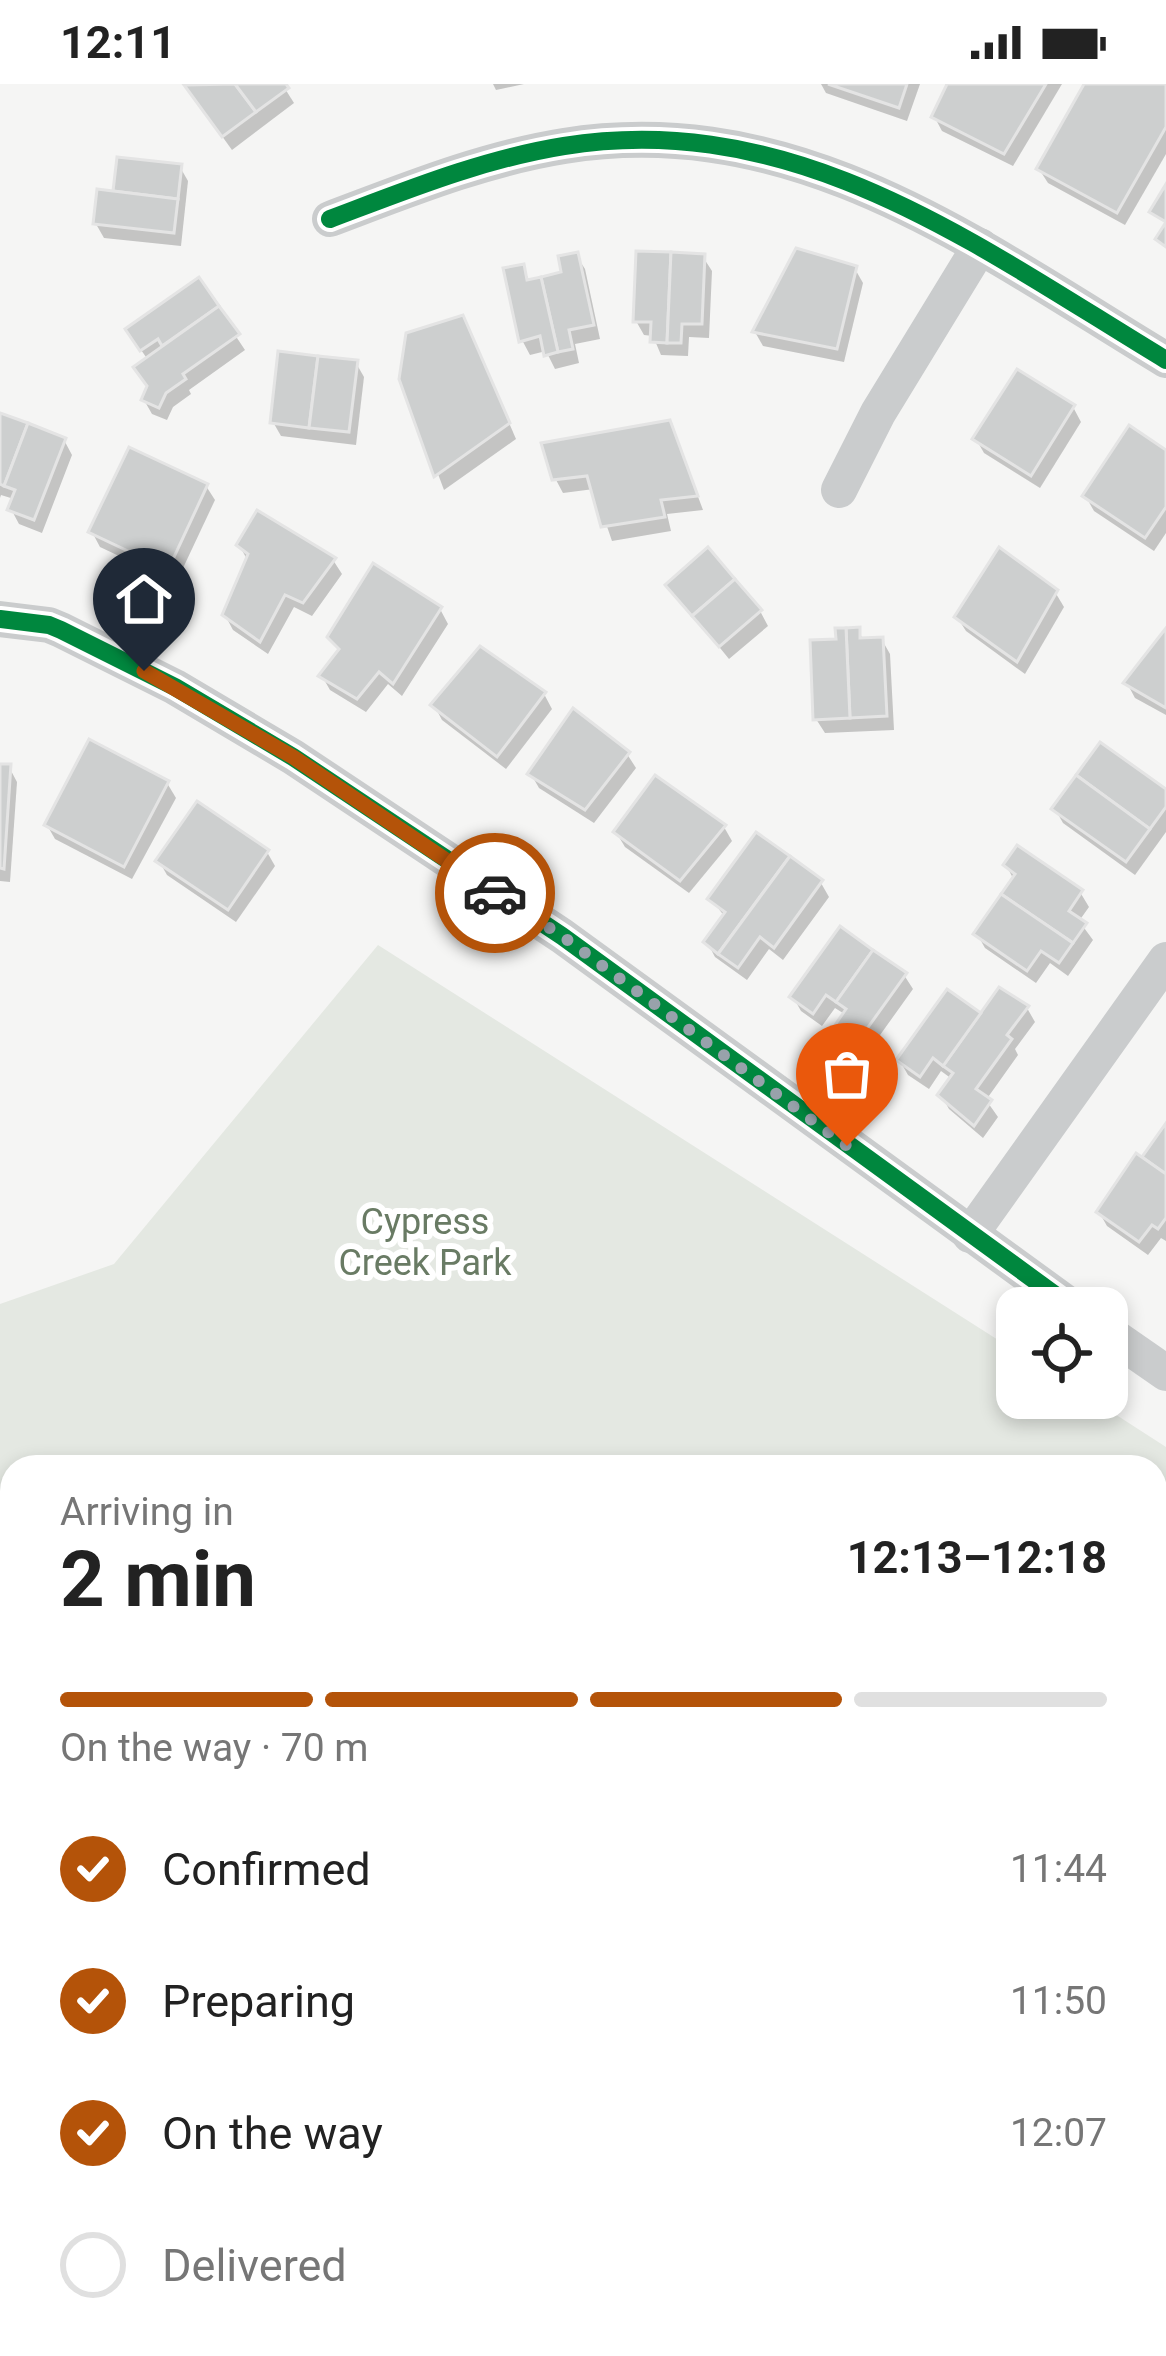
<!DOCTYPE html>
<meta charset="utf-8">
<style>
:root{--surface:#fff;--page:#f6f6f6;--text:#222;--muted:#767676;--line:#e0e0e0;--accent:#b45309}
body{margin:0;font-family:Roboto,sans-serif;background:var(--page);color:var(--text);height:100vh;display:flex;flex-direction:column;font-size:45px;white-space:nowrap}
*{box-sizing:border-box;margin:0}
p{font-size:39px;color:var(--muted)}
.icon{flex:none;width:66px;height:66px;fill:none;stroke:currentColor;stroke-width:2;stroke-linecap:round;stroke-linejoin:round}
.map{position:relative;flex:1;overflow:hidden}
.sheet{position:absolute;left:0px;top:1371px;width:1167px;height:903px;display:flex;flex-direction:column;background:var(--surface);border-radius:36px 36px 0 0;box-shadow:0 6px 18px #0003}
.sheet>*{flex:none}
.fabs{position:absolute;left:996px;top:1203px;display:grid;gap:24px}
.fabs a{display:grid;place-items:center;width:132px;height:132px;border-radius:24px;background:var(--surface);box-shadow:0 6px 18px #0003;font-size:60px}
.pin{position:absolute;display:grid;place-items:center;width:102px;height:102px;color:#fff;margin:-123px -51px;border-radius:50% 50% 50% 0;rotate:-45deg;box-shadow:0 0 12px #0007}
.pin .icon{rotate:45deg}
.courier{position:absolute;display:grid;place-items:center;width:120px;height:120px;margin:-60px;border:9px solid #b45309;border-radius:50%;background:#fff;color:#222;box-shadow:0 3px 15px #0007}
.head em{font-style:normal;font-weight:700}
.head div{display:flex;flex-direction:column-reverse}
.head{display:flex;align-items:center;justify-content:space-between;height:204px;padding:0 60px}
h1{font-size:78px;font-weight:700;line-height:90px}
.bar{display:grid;grid-template-columns:repeat(4,1fr);gap:18px 12px;align-content:center;height:144px;padding:0 60px}
.bar i{height:15px;border-radius:9px;background:var(--line)}
.bar .current{background:var(--accent)}
.bar p{grid-column:span 4}
ol{padding:0 60px;list-style:none}
li{display:flex;align-items:center;gap:36px;height:132px}
li p{margin-inline-start:auto}
li .icon{padding:12px;border-radius:50%;background:var(--accent);color:#fff;stroke-width:4}
li:last-child{color:var(--muted)}
li i{width:66px;height:66px;border:6px solid var(--line);border-radius:50%}
.status{display:flex;justify-content:space-between;align-items:center;height:84px;padding:0 60px;background:var(--surface);direction:ltr}
.status svg{height:33px;fill:currentColor}
.map>svg:first-child{display:block}
.green{fill:#e4e8e2}
.shadow{fill:#0003}
.building{fill:#cdcfcf;stroke:#e4e4e4;stroke-width:3}
.lines{fill:none;stroke-linecap:round;stroke-linejoin:round}
.highway-casing{stroke:#d1d2d2;stroke-width:72}
.lane{stroke:#cacccd;stroke-width:18}
.street{stroke:#cacccd;stroke-width:36}
.highway{stroke:#dfe0e0;stroke-width:66}
.cycleway-casing{stroke:#fff;stroke-width:26}
.cycleway{stroke:#00873e;stroke-width:18}
.done{stroke:#98a2ab;stroke-width:12;stroke-dasharray:0 21.6}
.route{stroke:#b45309;stroke-width:15}
.labels{text-anchor:middle;stroke-width:12;stroke-linejoin:round;paint-order:stroke}
.park-label{font-size:36px;fill:#697b64;stroke:#fff}
</style>
<div class="status"><b>12:11</b><svg viewBox="0 0 49 12"><path d="M0 12V9h3v3zM5 12V6h3v6zM10 12V3h3v9zM15 12V0h3v12zM26 1h20v11H26zM47 4h2v5h-2z"/></svg></div>
<div class="map">
<svg width="1166" height="2272" viewBox="0 0 1166 2272">
<rect width="100%" height="100%" fill="#f5f5f4"/>
<path class="green" d="M378 861 1017 1268V1314H1090L1166 1363V2272H1125L1110 2262H1155V1383H12V1483L0 1473V1220L114 1180Z"/>
<g class="shadow">
<path d="M191 0H282L294 19 232 66 196 16 188 2Z"/>
<path d="M493 0H524L496 6Z"/>
<path d="M821 0H920L907 37 826 9Z"/>
<path d="M951 0H1062L1013 82 942 47 934 32Z"/>
<path d="M1087 0H1166V70L1125 141 1048 99 1039 85Z"/>
<path d="M180 83 188 97 181 162 104 154 96 140 116 110Z"/>
<path d="M576 171 585 185 600 255 575 260 579 279 555 285 546 267 530 271 522 256V183L531 199 565 191Z"/>
<path d="M703 173 712 187 709 254 689 253 688 272 661 271 653 252 644 251 636 237Z"/>
<path d="M855 185 863 199 844 278 763 262 755 248Z"/>
<path d="M199 197 245 266 189 306 191 310 173 323 167 336 152 330 144 316 149 304 148 276 137 260Z"/>
<path d="M470 249 516 355 444 406 402 294Z"/>
<path d="M356 279 364 293 356 361 281 352 273 338Z"/>
<path d="M1073 323 1081 338 1040 404 984 369 976 355Z"/>
<path d="M0 332 64 356 72 371 42 449 19 440 11 425 14 415 1 411 0 414Z"/>
<path d="M676 354 703 426 667 430 671 447 612 457 594 405 563 409 555 394Z"/>
<path d="M1166 370V449L1154 467 1094 427 1086 413Z"/>
<path d="M206 402 215 416 176 499 100 463 92 448Z"/>
<path d="M239 461 333 476 342 490 312 532 294 523 268 570 233 546 225 531 248 477Z"/>
<path d="M669 501 760 527 768 542 729 575Z"/>
<path d="M1055 508 1064 523 1025 590 966 547 957 533Z"/>
<path d="M440 525 448 540 402 612 388 600 366 628 330 606 322 592 340 569 330 553Z"/>
<path d="M858 546 864 557 882 556 890 570 894 646 825 649 816 635 839 558Z"/>
<path d="M1166 549V631L1135 614 1127 599Z"/>
<path d="M544 610 552 625 506 685 442 636 434 621Z"/>
<path d="M627 670 636 684 594 739 539 704 531 690Z"/>
<path d="M0 683H9L17 698 10 798 0 797Z"/>
<path d="M167 699 176 714 132 795 55 755 47 741Z"/>
<path d="M1166 709V748L1135 791 1063 739 1055 725Z"/>
<path d="M724 743 732 757 689 809 625 763 616 748Z"/>
<path d="M267 768 275 782 236 838 167 791 159 777Z"/>
<path d="M1006 781 1080 808 1089 823 1079 837 1093 856 1068 892 1050 879 1036 899 985 864 977 850 1014 796Z"/>
<path d="M821 799 829 813 783 876 769 865 747 896 715 873 707 858 725 833 711 815Z"/>
<path d="M904 891 913 905 865 972 845 958 837 944 846 931 835 924 822 942 801 927 793 913Z"/>
<path d="M1027 924 1035 938 1015 965 1018 971 986 1016 998 1033 983 1054 949 1025 941 1011 952 995 941 987 929 1005 908 991 900 977 981 933Z"/>
<path d="M1166 1045V1157L1161 1154 1148 1171 1107 1142 1099 1128Z"/>
<path d="M854 2262H1066L1059 2272H869Z"/>
</g>
<g class="building">
<path d="M235 0 256 28 222 53 184 1Z"/>
<path d="M235 0H286L289 4 256 28Z"/>
<path d="M828 0H907L899 24Z"/>
<path d="M947 0H1046L1004 70 931 33Z"/>
<path d="M1084 0H1166V43L1117 129 1036 85Z"/>
<path d="M117 73 182 80 178 115 113 107Z"/>
<path d="M1166 100V163L1155 155 1166 138 1149 128Z"/>
<path d="M97 105 178 115 174 149 93 140Z"/>
<path d="M796 164 857 182 837 265 752 248Z"/>
<path d="M636 167 671 168 667 259 650 258 651 238H633Z"/>
<path d="M578 168 594 241 569 246 573 265 558 268 541 193 561 188 558 172Z"/>
<path d="M671 168 705 170 702 240H682L681 259H667Z"/>
<path d="M524 180 527 196 541 193 558 268 544 272 540 252 519 258 503 184Z"/>
<path d="M199 193 219 222 162 262 158 255 140 267 125 245Z"/>
<path d="M219 222 240 250 183 290 186 295 166 309 159 324 141 316 147 302 133 283Z"/>
<path d="M463 231 510 339 434 393 399 295 406 249Z"/>
<path d="M278 267 318 272 309 344 270 339Z"/>
<path d="M318 272 358 276 349 348 309 344Z"/>
<path d="M1017 285 1075 321 1031 392 972 355Z"/>
<path d="M0 329 28 339 4 402 0 400Z"/>
<path d="M670 336 698 412 661 416 665 433 601 443 587 392 552 396 541 359Z"/>
<path d="M28 339 66 354 34 436 7 426 15 406 4 402Z"/>
<path d="M1129 341 1166 366V423L1145 454 1082 412Z"/>
<path d="M129 363 208 400 168 486 88 448Z"/>
<path d="M257 426 336 474 303 519 285 511 260 558 222 531 248 470 236 461Z"/>
<path d="M708 463 735 495 692 532 665 501Z"/>
<path d="M999 463 1058 506 1017 578 954 533Z"/>
<path d="M373 479 442 523 393 600 379 588 357 615 318 592 339 565 327 553Z"/>
<path d="M735 495 762 526 719 563 692 532Z"/>
<path d="M860 543V554L883 553 887 632 850 634 846 544Z"/>
<path d="M835 544H846L850 634 813 636 810 556 836 555Z"/>
<path d="M1166 544V624L1123 599Z"/>
<path d="M480 562 546 608 497 673 430 621Z"/>
<path d="M573 624 630 668 585 726 527 690Z"/>
<path d="M89 655 169 697 124 783 44 741Z"/>
<path d="M1100 658 1166 705V723L1150 745 1076 691Z"/>
<path d="M0 680H11L4 785 0 784Z"/>
<path d="M655 691 726 741 680 797 613 748Z"/>
<path d="M1076 691 1150 745 1126 778 1051 725Z"/>
<path d="M197 717 269 766 228 826 155 777Z"/>
<path d="M756 748 790 772 718 870 703 858 725 828 707 815Z"/>
<path d="M1017 761 1083 806 1069 827 1087 839 1073 859 1001 810 1015 790 1003 781Z"/>
<path d="M790 772 823 796 774 864 760 853 738 884 718 870Z"/>
<path d="M1001 810 1073 859 1059 879 1041 867 1027 887 973 850Z"/>
<path d="M840 842 873 866 836 918 826 911 813 930 789 913Z"/>
<path d="M873 866 907 889 856 960 833 944 846 925 836 918Z"/>
<path d="M999 903 1029 922 1007 951 1012 955 976 1005 992 1016 974 1042 937 1011 953 989 943 982Z"/>
<path d="M947 905 981 929 943 982 933 974 920 993 896 976Z"/>
<path d="M1166 1039V1090L1142 1073Z"/>
<path d="M1136 1069 1166 1090V1134L1158 1145 1152 1141 1139 1158 1096 1128Z"/>
<path d="M871 2262H1040L1033 2272H886Z"/>
</g>
<g class="lines">
<g class="highway-casing">
<g id="highway">
<path d="M0 1956 12 1964"/>
<path d="M0 2070 12 2078"/>
<path d="M295 2262 310 2272"/>
<path d="M479 2262 495 2272"/>
</g>
</g>
<g class="lane">
<path d="M1155 2083 1166 2066"/>
<path d="M1155 2222 1166 2231"/>
<path d="M727 2262 744 2272"/>
<path d="M699 2272 706 2262"/>
</g>
<g class="street">
<path d="M330 135C407 106 483 75 564 62 798 25 977 162 1166 276"/>
<path d="M839 406 878 329 980 162"/>
<path d="M0 535 49 541 61 546 175 603 293 673 562 852 1073 1224"/>
<path d="M970 1151 1166 876"/>
<path d="M1107 1248 1166 1289"/>
</g>
<use href="#highway" class="highway"/>
<g class="cycleway-casing">
<g id="cycleway">
<path d="M330 135C407 106 483 75 564 62 798 25 977 162 1166 276"/>
<path d="M0 535 49 541 61 546 175 603 293 673 562 852 1073 1224"/>
</g>
</g>
<use href="#cycleway" class="cycleway"/>
</g>
<g class="lines">
<path class="done" d="M495 809 562 852 847 1062"/>
<path class="route" d="M144 587 293 673 495 809"/>
</g>
<g class="labels">
<g class="park-label">
<text x="425" y="1150">Cypress<tspan x="425" dy="41">Creek Park</tspan></text>
</g>
</g>
</svg>
<div class="fabs">
<a><svg class="icon" aria-label="locate" viewBox="0 0 24 24"><circle cx="12" cy="12" r="6"/><path d="M12 2v4M12 18v4M2 12h4M18 12h4"/></svg></a>
</div>
<div class="pin" style="left:847px;top:1062px;background:#ea580c"><svg class="icon" aria-label="bag" viewBox="0 0 24 24"><path d="M5 8h14l-1 12H6zM9 8a3 3 0 0 1 6 0"/></svg></div>
<div class="pin" style="left:144px;top:587px;background:#1f2937"><svg class="icon" aria-label="home" viewBox="0 0 24 24"><path d="M3 11l9-7 9 7M6 9v11h12V9"/></svg></div>
<div class="courier" style="left:495px;top:809px"><svg class="icon" aria-label="car" viewBox="0 0 24 24"><path d="M5 17H2v-5l4-1 3-4h7l3 4 3 1v5h-3M9 17h6M6 11h13"/><circle cx="7" cy="17" r="2"/><circle cx="17" cy="17" r="2"/></svg></div>
<section class="sheet">
<div class="head"><div><h1>2 min</h1><p>Arriving in</p></div><em>12:13–12:18</em></div>
<div class="bar"><i class="current"></i><i class="current"></i><i class="current"></i><i></i><p>On the way · 70 m</p></div>
<ol>
<li><svg class="icon" aria-label="check" viewBox="0 0 24 24"><path d="M5 12l5 5 9-10"/></svg>Confirmed<p>11:44</p></li>
<li><svg class="icon" aria-label="check" viewBox="0 0 24 24"><path d="M5 12l5 5 9-10"/></svg>Preparing<p>11:50</p></li>
<li><svg class="icon" aria-label="check" viewBox="0 0 24 24"><path d="M5 12l5 5 9-10"/></svg>On the way<p>12:07</p></li>
<li><i></i>Delivered</li>
</ol>
</section>
</div>
